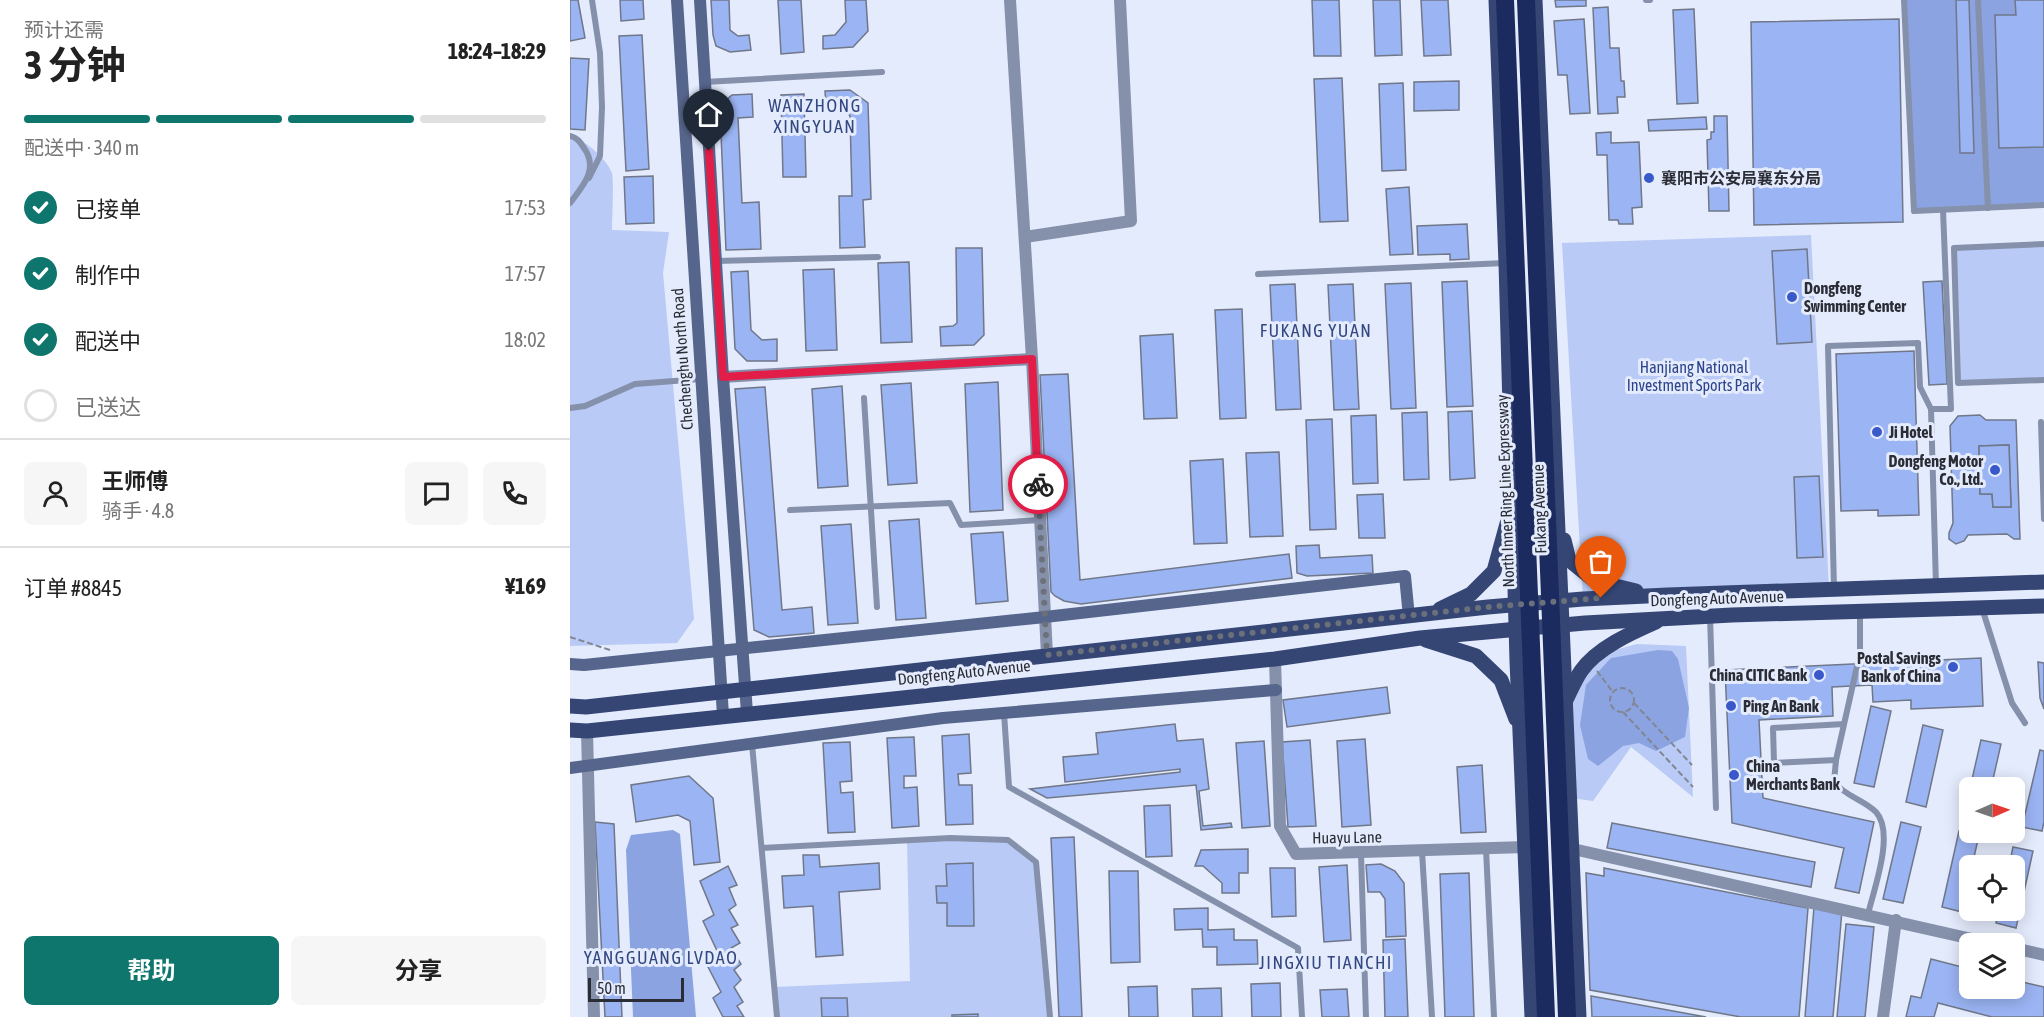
<!DOCTYPE html>
<html lang="zh">
<meta charset="utf-8">
<style>
:root{--surface:#fff;--page:#f6f6f6;--text:#222;--muted:#767676;--line:#e0e0e0;--accent:#0f766e}
body{margin:0;font-family:"Asap Condensed","Noto Sans SC",sans-serif;background:var(--page);color:var(--text);height:100vh;display:flex;flex-direction:column;font-size:22px;white-space:nowrap}
*{box-sizing:border-box;margin:0}
p{font-size:20px;color:var(--muted)}
.icon{flex:none;width:33px;height:33px;fill:none;stroke:currentColor;stroke-width:2;stroke-linecap:round;stroke-linejoin:round}
.map{position:relative;flex:1;overflow:hidden}
.details{display:flex;flex-direction:column;background:var(--surface);width:570px}
.details>*{flex:none}
.needle{width:39px;rotate:88deg}
.fabs{position:absolute;left:1389px;top:777px;display:grid;gap:12px}
.fabs a{display:grid;place-items:center;width:66px;height:66px;border-radius:9px;background:var(--surface);box-shadow:0 3px 15px #0003;font-size:30px}
.scale{position:absolute;left:18px;bottom:15px;width:96px;box-sizing:border-box;padding-left:6px;border:3px solid #2a2d35;border-top:0;font-size:16px;line-height:21px;white-space:nowrap;color:#2a2d35;-webkit-text-stroke:4px #e4ebfc;paint-order:stroke}
.pin{position:absolute;display:grid;place-items:center;width:51px;height:51px;color:#fff;margin:-62px -26px;border-radius:50% 50% 50% 0;rotate:-45deg;box-shadow:0 0 6px #0007}
.pin .icon{rotate:45deg}
.courier{position:absolute;display:grid;place-items:center;width:60px;height:60px;margin:-30px;border:4px solid #e11d48;border-radius:50%;background:#fff;color:#222;box-shadow:0 2px 8px #0007}
.head em{font-style:normal;font-weight:700}
.head div{display:flex;flex-direction:column-reverse}
.head{display:flex;align-items:center;justify-content:space-between;height:102px;padding:0 24px}
h1{font-size:39px;font-weight:700;line-height:45px}
.bar{display:grid;grid-template-columns:repeat(4,1fr);gap:9px 6px;align-content:center;height:72px;padding:0 24px}
.bar i{height:8px;border-radius:4px;background:var(--line)}
.bar .active{background:var(--accent)}
.bar p{grid-column:span 4}
.line{display:flex;align-items:center;gap:15px;padding:0 24px;border-top:2px solid var(--line)}
.line div{flex:1}
.round{display:grid;place-items:center;flex:none;width:63px;height:63px;border-radius:9px;background:var(--page)}
ol{padding:0 24px;list-style:none}
li{display:flex;align-items:center;gap:18px;height:66px}
li p{margin-inline-start:auto}
li .icon{padding:6px;border-radius:50%;background:var(--accent);color:#fff;stroke-width:4}
li:last-child{color:var(--muted)}
li i{width:33px;height:33px;border:3px solid var(--line);border-radius:50%}
.action{display:flex;gap:12px;margin-top:auto;padding:12px 24px}
.action a{flex:1;height:69px;border-radius:9px;background:var(--accent);color:#fff;font-size:24px;font-weight:700;line-height:69px;text-align:center}
.action a+a{background:var(--page);color:var(--text)}
main{display:flex;flex:1;min-height:0}
.map>svg:first-child{display:block}
.green{fill:#b8caf5}
.forest{fill:#8ba3e1}
.building{fill:#9bb4f3;stroke:#6f7789;stroke-width:1.5;fill-rule:evenodd}
.lines{fill:none;stroke-linecap:round;stroke-linejoin:round}
.path{stroke:#818692;stroke-width:2;stroke-dasharray:6 3;stroke-linecap:butt}
.lane{stroke:#8590ab;stroke-width:6}
.street{stroke:#8590ab;stroke-width:12}
.secondary{stroke:#56658b;stroke-width:12}
.primary{stroke:#354674;stroke-width:15}
.highway-bridge{stroke:#1b2b5f;stroke-width:18}
.done{stroke:#6b707b;stroke-width:6;stroke-dasharray:0 10.8}
.route{stroke:#e11d48;stroke-width:8}
.poi-dot{fill:#3959cb;stroke:#e4ebfc;stroke-width:2}
.labels{text-anchor:middle;stroke-width:6;stroke-linejoin:round;paint-order:stroke}
.poi-label{font-size:16px;font-weight:bold;fill:#2a2d35;stroke:#e4ebfc;text-anchor:start}
.street-label{font-size:16px;fill:#2a2d35;stroke:#e4ebfc}
.park-label{font-size:16px;fill:#2c438c;stroke:#e4ebfc}
.neighbourhood-label{font-size:18px;letter-spacing:1.5px;fill:#334780;stroke:#e4ebfc}
</style>
<main>
<section class="details">
<div class="head"><div><h1>3 分钟</h1><p>预计还需</p></div><em>18:24–18:29</em></div>
<div class="bar"><i class="active"></i><i class="active"></i><i class="active"></i><i></i><p>配送中 · 340 m</p></div>
<ol>
<li><svg class="icon" aria-label="check" viewBox="0 0 24 24"><path d="M5 12l5 5 9-10"/></svg>已接单<p>17:53</p></li>
<li><svg class="icon" aria-label="check" viewBox="0 0 24 24"><path d="M5 12l5 5 9-10"/></svg>制作中<p>17:57</p></li>
<li><svg class="icon" aria-label="check" viewBox="0 0 24 24"><path d="M5 12l5 5 9-10"/></svg>配送中<p>18:02</p></li>
<li><i></i>已送达</li>
</ol>
<div class="line" style="height:108px"><a class="round"><svg class="icon" aria-label="person" viewBox="0 0 24 24"><circle cx="12" cy="8" r="4"/><path d="M4 21q1-7 8-7t8 7"/></svg></a><div><b>王师傅</b><p>骑手 · 4.8</p></div><a class="round"><svg class="icon" aria-label="chat" viewBox="0 0 24 24"><path d="M4 5h16v11H9l-5 4z"/></svg></a><a class="round"><svg class="icon" aria-label="phone" viewBox="0 0 24 24"><path d="M5 4h4l2 5-3 2q2 4 5 5l2-3 5 2v4C11 20 4 13 5 4z"/></svg></a></div>
<div class="line" style="height:78px"><div>订单 #8845</div><b>¥169</b></div>
<div class="action"><a>帮助</a><a>分享</a></div>
</section>
<div class="map">
<svg width="1474" height="1017" viewBox="0 0 1474 1017">
<rect width="100%" height="100%" fill="#e4ebfc"/>
<g class="green">
<path d="M0 136C15 140 36 158 42 173 44 181 42 219 42 230L99 232 93 273 124 619 107 643 0 646Z"/>
<path d="M1241 235 1259 589 1013 599 992 243Z"/>
<path d="M1474 244V380L1388 383 1384 248Z"/>
<path d="M1067 644 1116 646 1123 797 1061 747 1023 801 1001 798 996 711 1017 673 1041 651Z"/>
<path d="M438 840 466 862 480 1017H207L205 987 340 981 337 841Z"/>
</g>
<g class="forest">
<path d="M1334 0H1474V205L1344 211Z"/>
<path d="M1088 650 1102 651 1108 659 1119 708 1115 737 1086 751 1069 743 1053 746 1028 766 1018 759 1010 725 1016 685 1041 658Z"/>
<path d="M103 830 110 834 126 1017H63L56 850 61 835Z"/>
</g>
<g class="building">
<path d="M0 0H8L15 38 0 41Z"/>
<path d="M50 0H73L74 19 51 21Z"/>
<path d="M141 0H159L160 30 168 36 179 35 181 50 160 52 146 46 143 35Z"/>
<path d="M208 0H231L234 52 211 54Z"/>
<path d="M275 0H296L298 31 283 47 253 49V36L265 35 276 22Z"/>
<path d="M742 0H769L771 56H744Z"/>
<path d="M803 0H830L832 55 805 56Z"/>
<path d="M851 0H878L881 55 854 56Z"/>
<path d="M985 0H1016V6L986 7Z"/>
<path d="M1386 0H1399L1404 153H1390Z"/>
<path d="M1445 0H1474V147L1429 148 1425 15H1446Z"/>
<path d="M1038 7 1040 48H1049L1051 81H1054L1055 97H1047L1048 113 1028 114 1023 8Z"/>
<path d="M1124 9 1128 103 1107 104 1103 10Z"/>
<path d="M1014 19 1020 113 1000 114 997 75H988L984 21Z"/>
<path d="M1329 19 1333 222 1184 225 1181 22Z"/>
<path d="M72 35 79 169 56 171 49 36Z"/>
<path d="M0 58 19 59 15 130 0 129Z"/>
<path d="M772 78 778 221 750 222 744 79Z"/>
<path d="M889 81V110L844 111V82Z"/>
<path d="M833 83 836 170 812 171 809 84Z"/>
<path d="M280 90 298 103 301 199 293 200 295 247 270 248 269 196H282L280 116 274 107 256 108 255 91Z"/>
<path d="M182 94 183 117 168 118 172 203 189 202 191 249 156 250 150 111 153 103 162 95Z"/>
<path d="M234 94 236 177H213L211 95Z"/>
<path d="M1144 116H1157L1159 211H1139L1137 140 1141 139V132H1144Z"/>
<path d="M1136 117 1137 129 1079 131 1078 120Z"/>
<path d="M1041 132V143L1069 142 1072 207 1062 208 1063 224H1049L1048 220H1039L1037 155H1027L1026 133Z"/>
<path d="M83 176 84 223 56 224 54 177Z"/>
<path d="M839 187 843 254 820 255 816 189Z"/>
<path d="M897 224 899 259 880 260V254L848 255 847 226Z"/>
<path d="M386 248H412L414 335 404 345 371 346 370 327 383 326 387 323Z"/>
<path d="M1237 249 1242 342 1207 344 1202 251Z"/>
<path d="M339 262 342 342 311 343 308 263Z"/>
<path d="M264 269 267 350 236 351 233 270Z"/>
<path d="M178 271 181 330 192 340 207 339V361H177L165 349 161 272Z"/>
<path d="M897 281 903 406 877 407 872 282Z"/>
<path d="M1372 281 1377 384 1359 385 1353 282Z"/>
<path d="M841 283 846 408 821 409 815 284Z"/>
<path d="M725 284 731 409 706 410 700 285Z"/>
<path d="M783 284 789 409 764 410 758 285Z"/>
<path d="M672 309 676 418 650 419 645 310Z"/>
<path d="M603 334 607 418 574 419 570 336Z"/>
<path d="M1344 351 1349 515 1308 516V510L1271 511 1266 354Z"/>
<path d="M498 374 510 580 719 554 722 578 511 604 494 601 485 596 481 592 470 375Z"/>
<path d="M428 382 433 510 400 512 395 384Z"/>
<path d="M341 383 347 483 318 485 311 385Z"/>
<path d="M272 386 278 486 248 488 242 389Z"/>
<path d="M195 387 212 610 242 607 244 633 199 637 184 630 165 389Z"/>
<path d="M902 411 905 478 880 480 878 412Z"/>
<path d="M857 412 859 479 834 480 832 413Z"/>
<path d="M806 415 808 483 783 484 781 416Z"/>
<path d="M1410 415 1416 420H1446L1450 539H1444L1437 534 1398 535 1394 541 1386 544 1379 539V533L1383 523 1380 426 1388 416ZM1439 445 1441 507H1423L1422 494H1410L1409 446Z"/>
<path d="M762 419 766 529 740 530 736 420Z"/>
<path d="M1439 445 1441 507H1423L1422 494H1410L1409 446Z"/>
<path d="M709 452 713 536 680 537 676 453Z"/>
<path d="M653 459 657 543 624 544 620 461Z"/>
<path d="M1249 476 1253 557 1227 558 1224 477Z"/>
<path d="M813 494 815 538H789L787 495Z"/>
<path d="M349 519 356 618 326 620 319 521Z"/>
<path d="M281 524 288 623 258 625 251 526Z"/>
<path d="M433 532 438 601 406 604 401 534Z"/>
<path d="M749 545 750 558 802 555 803 573 737 576 727 573 726 546Z"/>
<path d="M1411 658 1413 706 1341 709V700L1303 702 1302 685 1262 687 1263 716 1189 720 1193 798 1304 822 1289 893 1265 888 1274 848 1162 823 1155 670Z"/>
<path d="M1468 662 1474 663V709L1470 698Z"/>
<path d="M817 687 820 713 717 727 713 700Z"/>
<path d="M1301 706 1321 711 1304 787 1284 783Z"/>
<path d="M605 724 607 741 633 739 639 789 629 791 633 826 661 823 662 827 631 830 626 785 477 798 460 789 610 772V769L495 782 493 757 528 754 526 733Z"/>
<path d="M1353 725 1373 730 1356 807 1336 802Z"/>
<path d="M399 734 401 773 388 774 389 785H402L403 824 376 825 372 736Z"/>
<path d="M344 737 346 776H334V788L347 787 349 826 322 828 317 738Z"/>
<path d="M795 739 801 825 772 827 767 741Z"/>
<path d="M740 740 746 826 718 827 712 742Z"/>
<path d="M1411 740 1431 744 1421 788H1400Z"/>
<path d="M694 741 700 826 672 828 666 743Z"/>
<path d="M280 742 282 781 270 782 271 793 283 792 285 832 258 833 253 743Z"/>
<path d="M1470 750 1474 751V822L1472 831 1452 827Z"/>
<path d="M912 765 916 832 891 833 887 767Z"/>
<path d="M119 776 143 798 150 862 124 865 120 821 108 815 66 822 61 785Z"/>
<path d="M1400 790V818L1394 816Z"/>
<path d="M600 805 602 856 576 857 574 806Z"/>
<path d="M25 822 44 824 52 1017H35Z"/>
<path d="M1331 822 1351 827 1333 903 1313 899Z"/>
<path d="M1042 823 1245 862 1241 887 1037 848Z"/>
<path d="M1389 831 1409 835 1402 866H1400V878L1392 912 1372 907Z"/>
<path d="M504 837 512 1017H489L481 838Z"/>
<path d="M1443 847 1463 851 1446 928 1426 923 1429 910H1444V866H1439Z"/>
<path d="M678 849V873H669V893H652V883L633 866H625L631 850Z"/>
<path d="M233 855H249L250 867 309 863 310 889 269 892 273 955 246 957 243 906 214 908 212 876 234 875Z"/>
<path d="M403 863 404 926H377V903H367L366 886H377L376 864Z"/>
<path d="M811 864 825 871 834 883 836 936 816 937 815 899 810 892H798L796 865Z"/>
<path d="M777 865 781 940 754 942 749 867Z"/>
<path d="M158 866 167 885 159 888 166 905 159 910 168 925 161 928 170 943 161 948 171 964 164 970 171 980 164 987 173 1002 167 1006 174 1017H153L143 998 151 992 136 963 149 955 133 921 144 915 130 881Z"/>
<path d="M700 868H725L726 916 702 917Z"/>
<path d="M1034 868 1238 908 1229 1017H1171L1020 990 1016 873 1034 876Z"/>
<path d="M539 871H568L570 962 541 963Z"/>
<path d="M899 873 904 1017H875L870 874Z"/>
<path d="M1244 907 1272 910 1263 1017H1235Z"/>
<path d="M638 908V930L664 929V940H687L688 964 647 965V947H633L632 929 605 930 604 909Z"/>
<path d="M1276 924 1304 927 1295 1017H1267Z"/>
<path d="M835 939 838 1017H815L813 940Z"/>
<path d="M1361 959 1400 969V988H1444V980L1474 987V1017H1422L1368 1003 1364 1017H1336L1341 996 1351 998Z"/>
<path d="M710 983 711 1017H682L681 984Z"/>
<path d="M587 986 588 1017H559L558 987Z"/>
<path d="M651 988 652 1017H623L622 989Z"/>
<path d="M777 989 779 1017H752L750 990Z"/>
<path d="M1021 996 1136 1017H1022Z"/>
<path d="M251 998H277L278 1017H252Z"/>
<path d="M408 1014V1017H382V1015Z"/>
</g>
<g class="lines">
<g class="path">
<path d="M0 637 40 650"/>
<path d="M1027 671 1042 691"/>
<circle cx="1052" cy="700" r="12"/>
<path d="M1064 703 1122 765"/>
<path d="M1053 712 1123 787"/>
</g>
<g class="lane">
<path d="M1076 0H1080"/>
<path d="M1334 0 1344 211 1474 205"/>
<path d="M1408 0 1418 208"/>
<path d="M135 82 312 72"/>
<path d="M0 136C8 138 10 142 14 148 29 169 13 186 0 203"/>
<path d="M19 178 30 156 32 107 30 53 22 0"/>
<path d="M1474 244 1384 248 1388 383 1474 380"/>
<path d="M146 261 308 257"/>
<path d="M688 274 935 263"/>
<path d="M294 398 307 607"/>
<path d="M0 408 15 406 65 384 130 379"/>
<path d="M1471 422 1474 519"/>
<path d="M220 510 380 503 391 525 470 520"/>
<path d="M1366 585 1361 409H1381L1373 210"/>
<path d="M1264 588 1258 346 1348 343 1350 387 1361 409"/>
<path d="M1412 608 1442 703 1455 723"/>
<path d="M1140 616 1146 808"/>
<path d="M434 713 439 787 728 948 732 1017"/>
<path d="M1274 724 1203 728 1204 763 1266 760 1290 653V612"/>
<path d="M182 744 207 1017"/>
<path d="M1266 760 1264 782C1276 797 1293 799 1306 812 1325 833 1304 889 1298 914"/>
<path d="M192 848 380 838 438 840 466 862 480 1017"/>
<path d="M916 849 924 1017"/>
<path d="M852 851 862 1017"/>
<path d="M791 853 796 1017"/>
</g>
<g class="street">
<path d="M440 0 462 359"/>
<path d="M455 237 561 221 550 0"/>
<path d="M153 377 462 359 477 655"/>
<path d="M705 659 710 826 726 854 956 847"/>
<path d="M17 731 24 1017"/>
<path d="M1003 849 1424 944"/>
<path d="M1444 948 1474 955"/>
<path d="M1313 1017 1326 920"/>
</g>
<g class="secondary">
<path d="M107 0 153 715"/>
<path d="M130 0 153 377 177 713"/>
<path d="M0 664 14 665 475 617 835 576 839 617"/>
<path d="M0 768 373 718 706 690"/>
</g>
<g class="primary">
<path d="M926 0 936 263 947 661 962 1017"/>
<path d="M965 0 1009 1017"/>
<path d="M994 540 999 560 1025 581 1066 591"/>
<path d="M870 609 901 594 924 571 938 520"/>
<path d="M856 640 906 656 931 680 946 719"/>
<path d="M996 700C1001 690 1005 680 1011 671 1027 648 1061 633 1086 622"/>
<path d="M0 706 16 707 918 607 1013 599 1098 595 1474 582"/>
<path d="M0 730 17 731 705 659 850 638 1015 623 1162 615 1474 606"/>
</g>
<g class="highway-bridge">
<path d="M935 0 976 1017"/>
<path d="M956 0 997 1017"/>
</g>
</g>
<g class="lines">
<path class="done" d="M468 484 477 655 918 607 1031 598"/>
<path class="route" d="M139 151 153 377 462 359 468 484"/>
</g>
<g class="poi-dot">
<circle cx="1079" cy="178" r="6"/>
<circle cx="1222" cy="297" r="6"/>
<circle cx="1307" cy="432" r="6"/>
<circle cx="1425" cy="470" r="6"/>
<circle cx="1383" cy="667" r="6"/>
<circle cx="1249" cy="675" r="6"/>
<circle cx="1161" cy="706" r="6"/>
<circle cx="1164" cy="775" r="6"/>
</g>
<g class="labels">
<g class="poi-label">
<text x="1091" y="184">襄阳市公安局襄东分局</text>
<text x="1234" y="294">Dongfeng<tspan x="1234" dy="18">Swimming Center</tspan></text>
<text x="1319" y="438">Ji Hotel</text>
<text x="1413" y="467" text-anchor="end">Dongfeng Motor<tspan x="1413" dy="18">Co., Ltd.</tspan></text>
<text x="1371" y="664" text-anchor="end">Postal Savings<tspan x="1371" dy="18">Bank of China</tspan></text>
<text x="1237" y="681" text-anchor="end">China CITIC Bank</text>
<text x="1173" y="712">Ping An Bank</text>
<text x="1176" y="772">China<tspan x="1176" dy="18">Merchants Bank</tspan></text>
</g>
<g class="street-label">
<text transform="translate(112 359) rotate(-94)" y="6">Chechenghu North Road</text>
<text transform="translate(935 491) rotate(-92)" y="6">North Inner Ring Line Expressway</text>
<text transform="translate(969 509) rotate(-92)" y="6">Fukang Avenue</text>
<text transform="translate(1147 598) rotate(-2)" y="6">Dongfeng Auto Avenue</text>
<text transform="translate(394 672) rotate(-6)" y="6">Dongfeng Auto Avenue</text>
<text transform="translate(777 837) rotate(-1)" y="6">Huayu Lane</text>
</g>
<g class="park-label">
<text x="1124" y="373">Hanjiang National<tspan x="1124" dy="18">Investment Sports Park</tspan></text>
</g>
<g class="neighbourhood-label">
<text x="245" y="112">WANZHONG<tspan x="245" dy="21">XINGYUAN</tspan></text>
<text x="746" y="337">FUKANG YUAN</text>
<text x="91" y="964">YANGGUANG LVDAO</text>
<text x="756" y="969">JINGXIU TIANCHI</text>
</g>
</g>
</svg>
<div class="fabs">
<a><svg class="needle" viewBox="-14 -14 28 28"><path d="M0-13l5 13h-10z" fill="#e53935"/><path d="M0 13l5-13h-10z" fill="#767676"/></svg></a>
<a><svg class="icon" aria-label="locate" viewBox="0 0 24 24"><circle cx="12" cy="12" r="6"/><path d="M12 2v4M12 18v4M2 12h4M18 12h4"/></svg></a>
<a><svg class="icon" aria-label="layers" viewBox="0 0 24 24"><path d="M12 4l9 5-9 5-9-5zM3 14l9 5 9-5"/></svg></a>
</div>
<div class="scale">50 m</div>
<div class="pin" style="left:1031px;top:598px;background:#ea580c"><svg class="icon" aria-label="bag" viewBox="0 0 24 24"><path d="M5 8h14l-1 12H6zM9 8a3 3 0 0 1 6 0"/></svg></div>
<div class="pin" style="left:139px;top:151px;background:#1f2937"><svg class="icon" aria-label="home" viewBox="0 0 24 24"><path d="M3 11l9-7 9 7M6 9v11h12V9"/></svg></div>
<div class="courier" style="left:468px;top:484px"><svg class="icon" aria-label="bike" viewBox="0 0 24 24"><circle cx="6" cy="16" r="4"/><circle cx="18" cy="16" r="4"/><path d="M6 16l4-8h5l3 8M10 8l3 8H6M13 5h3"/></svg></div>
</div>
</main>
